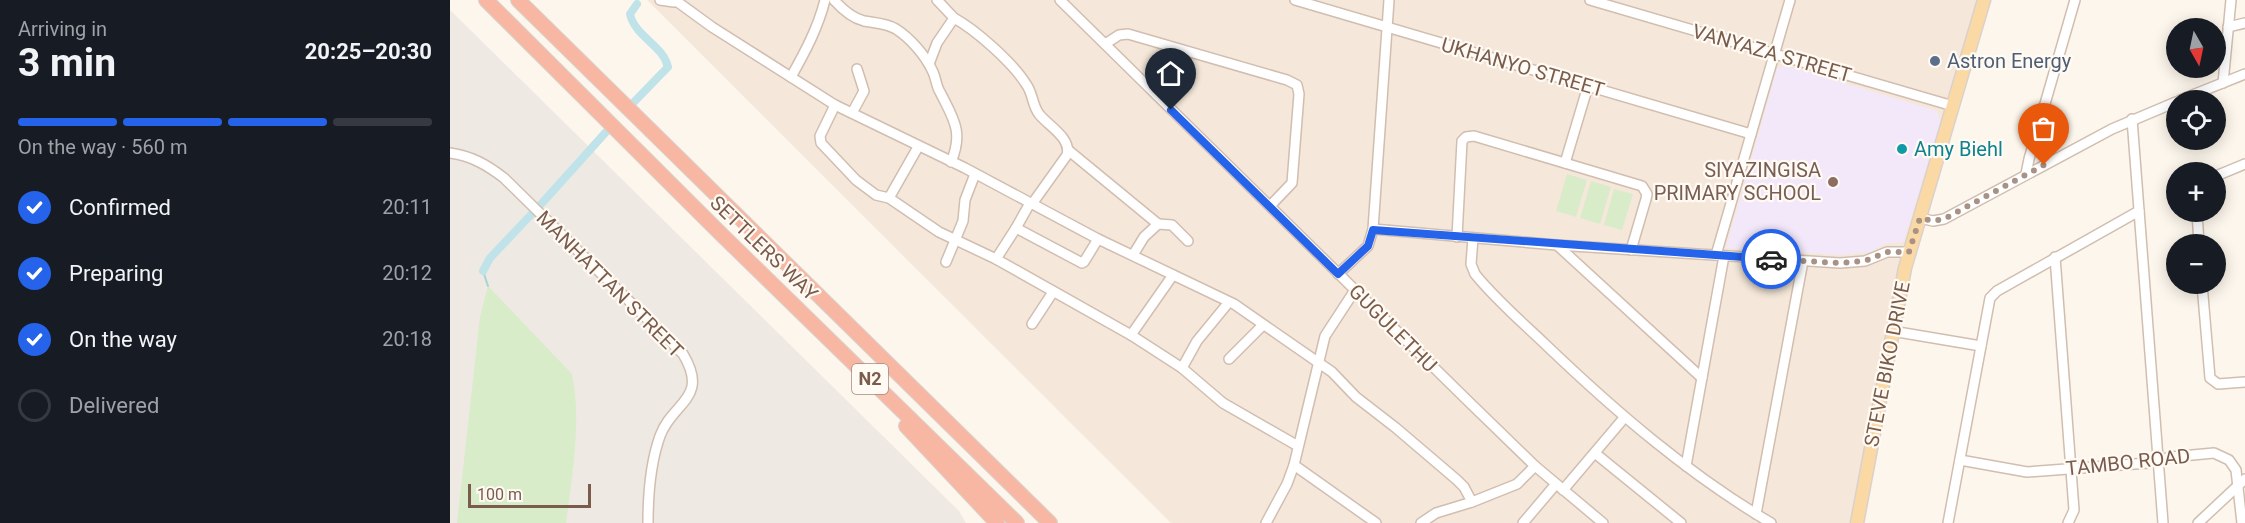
<!DOCTYPE html>
<meta charset="utf-8">
<style>
:root{--surface:#171b24;--page:#20242c;--text:#f1f3f6;--muted:#9ea1a6;--line:#363941;--accent:#2563eb}
body{margin:0;font-family:Roboto,sans-serif;background:var(--page);color:var(--text);height:100vh;display:flex;flex-direction:column;font-size:22px;white-space:nowrap}
*{box-sizing:border-box;margin:0}
p{font-size:20px;color:var(--muted)}
.icon{flex:none;width:33px;height:33px;fill:none;stroke:currentColor;stroke-width:2;stroke-linecap:round;stroke-linejoin:round}
.map{position:relative;flex:1;overflow:hidden}
.details{display:flex;flex-direction:column;background:var(--surface);width:450px}
.details>*{flex:none}
.needle{width:39px;rotate:171deg}
.buttons{position:absolute;left:1716px;top:18px;display:grid;gap:12px}
.buttons a{display:grid;place-items:center;width:60px;height:60px;border-radius:50%;background:var(--surface);box-shadow:0 3px 15px #0003;font-size:30px}
.scale{position:absolute;left:18px;bottom:15px;width:123px;box-sizing:border-box;padding-left:6px;border:3px solid #7a5c4d;border-top:0;font-size:16px;line-height:21px;white-space:nowrap;color:#7a5c4d;-webkit-text-stroke:4px #fffaf3;paint-order:stroke}
.pin{position:absolute;display:grid;place-items:center;width:51px;height:51px;color:#fff;margin:-62px -26px;border-radius:50% 50% 50% 0;rotate:-45deg;box-shadow:0 0 6px #0007}
.pin .icon{rotate:45deg}
.courier{position:absolute;display:grid;place-items:center;width:60px;height:60px;margin:-30px;border:4px solid #2563eb;border-radius:50%;background:#fff;color:#222;box-shadow:0 2px 8px #0007}
.summary em{font-style:normal;font-weight:700}
.summary div{display:flex;flex-direction:column-reverse}
.summary{display:flex;align-items:center;justify-content:space-between;height:102px;padding:0 18px}
h1{font-size:39px;font-weight:700;line-height:45px}
.bar{display:grid;grid-template-columns:repeat(4,1fr);gap:9px 6px;align-content:center;height:72px;padding:0 18px}
.bar i{height:8px;border-radius:4px;background:var(--line)}
.bar .current{background:var(--accent)}
.bar p{grid-column:span 4}
ol{padding:0 18px;list-style:none}
li{display:flex;align-items:center;gap:18px;height:66px}
li p{margin-inline-start:auto}
li .icon{padding:6px;border-radius:50%;background:var(--accent);color:#fff;stroke-width:4}
li:last-child{color:var(--muted)}
li i{width:33px;height:33px;border:3px solid var(--line);border-radius:50%}
main{display:flex;flex:1;min-height:0}
.map>svg:first-child{display:block}
.residential{fill:#f5e8da}
.industrial{fill:#efe9e4}
.education{fill:#f3e8fa}
.green{fill:#d8ecc9}
.lines{fill:none;stroke-linecap:round;stroke-linejoin:round}
.stream{stroke:#a5d3da;stroke-width:2}
.canal{stroke:#bfe3e8;stroke-width:8}
.minor-casing{stroke:#d1beb0;stroke-width:12}
.major-casing{stroke:#dad1cd;stroke-width:15}
.highway-casing{stroke:#dad1cd;stroke-width:16}
.minor{stroke:#fff;stroke-width:9}
.major{stroke:#fbd9a5;stroke-width:12}
.highway{stroke:#f7b7a3;stroke-width:14}
.done{stroke:#a89285;stroke-width:6;stroke-dasharray:0 10.8}
.route{stroke:#2563eb;stroke-width:8}
.service-dot{fill:#5c6f8a;stroke:#fffaf3;stroke-width:2}
.culture-dot{fill:#0f9aa8;stroke:#fffaf3;stroke-width:2}
.education-dot{fill:#8d6e63;stroke:#fffaf3;stroke-width:2}
.labels{text-anchor:middle;stroke-width:4.5;stroke-linejoin:round;paint-order:stroke}
.shield{fill:#fffaf3;stroke:#a28b7f;stroke-width:1.5}
.shield-label{font-size:18px;font-weight:bold;fill:#7a5c4d}
.street-label{font-size:20px;fill:#7a5c4d;stroke:#fffaf3}
.service-label{font-size:20px;fill:#4e5e75;stroke:#fffaf3;text-anchor:start}
.culture-label{font-size:20px;fill:#0d838f;stroke:#fffaf3;text-anchor:start}
.education-label{font-size:20px;fill:#785e54;stroke:#fffaf3;text-anchor:end}
</style>
<main>
<section class="details">
<div class="summary"><div><h1>3 min</h1><p>Arriving in</p></div><em>20:25–20:30</em></div>
<div class="bar"><i class="current"></i><i class="current"></i><i class="current"></i><i></i><p>On the way · 560 m</p></div>
<ol>
<li><svg class="icon" aria-label="check" viewBox="0 0 24 24"><path d="M5 12l5 5 9-10"/></svg>Confirmed<p>20:11</p></li>
<li><svg class="icon" aria-label="check" viewBox="0 0 24 24"><path d="M5 12l5 5 9-10"/></svg>Preparing<p>20:12</p></li>
<li><svg class="icon" aria-label="check" viewBox="0 0 24 24"><path d="M5 12l5 5 9-10"/></svg>On the way<p>20:18</p></li>
<li><i></i>Delivered</li>
</ol>
</section>
<div class="map">
<svg width="1795" height="523" viewBox="0 0 1795 523">
<rect width="100%" height="100%" fill="#fdf6ec"/>
<path class="residential" d="M197 0H1528L1459 252 1402 523H721Z"/>
<path class="industrial" d="M0 10 509 511 516 523H0Z"/>
<path class="education" d="M1334 65 1487 111 1491 122 1453 242 1434 244 1421 252 1391 255 1276 248 1327 69Z"/>
<g class="green">
<path d="M1117 174 1137 180 1126 217 1106 211Z"/>
<path d="M1141 181 1161 187 1150 224 1130 218Z"/>
<path d="M1164 189 1183 194 1172 230 1154 225Z"/>
<path d="M38 286 122 374C132 419 122 477 116 523H7L30 317Z"/>
</g>
<g class="lines">
<path class="stream" d="M33 271 38 286"/>
<g class="canal">
<path d="M183 103 218 67C213 45 185 37 180 14L187 4"/>
<path d="M33 271 40 258 93 202 156 132"/>
</g>
<g class="minor-casing">
<g id="minor">
<path d="M210 0 224 2"/>
<path d="M225 0 262 27 385 105 515 168 648 239 784 304 882 372 906 397 946 428 1007 480 1014 487 1022 502"/>
<path d="M384 0C392 9 402 18 414 21 425 23 436 23 446 29 460 38 475 55 482 70 486 77 486 86 490 92 503 118 514 132 501 162"/>
<path d="M610 0 1017 400 1085 466 1153 523"/>
<path d="M845 0 1301 134"/>
<path d="M1140 0 1503 106"/>
<path d="M504 18C526 30 563 63 576 84 583 93 582 105 589 114 597 125 622 138 617 155L582 204"/>
<path d="M1778 27 1795 23"/>
<path d="M655 44 669 35 678 34 837 80 847 85 849 94 842 183 820 206"/>
<path d="M479 64 487 43 504 18 487 0"/>
<path d="M341 77C355 52 368 28 375 0"/>
<path d="M1773 83 1781 0"/>
<path d="M1730 100 1795 74"/>
<path d="M385 105 370 136 371 143 406 180 426 195 439 198 489 232 546 259 681 335 732 368 773 403 848 446"/>
<path d="M402 113 414 91 407 69"/>
<path d="M1682 119 1713 523"/>
<path d="M618 150 708 224 694 237 683 255"/>
<path d="M0 153C22 156 37 165 54 178L233 354C260 399 222 402 210 436 200 464 198 493 198 523"/>
<path d="M1115 163 1138 86"/>
<path d="M1576 174 1579 159 1625 0"/>
<path d="M1766 176 1795 164"/>
<path d="M439 198 468 147"/>
<path d="M580 203 566 228 632 263 634 262 648 239"/>
<path d="M1747 212 1749 244"/>
<path d="M1470 218 1483 221 1494 219 1662 129 1726 102"/>
<path d="M708 224 722 225 738 241"/>
<path d="M923 229 1107 245 1390 263 1415 261 1437 252H1459"/>
<path d="M1007 237 1012 141 1016 137 1024 136 1192 186 1197 194 1196 199 1181 250"/>
<path d="M1023 238 1021 264 1025 274C1046 300 1072 322 1096 345 1165 411 1238 474 1321 523"/>
<path d="M1107 245 1252 378"/>
<path d="M1266 255 1340 0"/>
<path d="M1605 257 1624 510 1618 523"/>
<path d="M546 259 566 228"/>
<path d="M496 262 513 221 515 200 525 174"/>
<path d="M888 274 918 246 923 229 939 0"/>
<path d="M1752 284 1760 378 1768 384 1795 382"/>
<path d="M582 324 603 292"/>
<path d="M1442 331 1531 346"/>
<path d="M681 335 723 275"/>
<path d="M779 359 813 325"/>
<path d="M732 368 747 341 779 302"/>
<path d="M1146 454 1231 523"/>
<path d="M1510 460 1577 472 1698 463 1721 457 1764 453 1779 460 1786 470 1792 523"/>
<path d="M844 465 926 523"/>
<path d="M1236 466 1274 256"/>
<path d="M1113 490 1174 418"/>
<path d="M1306 514 1353 261"/>
<path d="M816 523 837 484 844 465 875 336 905 290"/>
<path d="M971 523 986 513 1022 502 1067 484 1085 466"/>
<path d="M1073 523 1106 484"/>
<path d="M1498 523 1540 298 1547 291 1689 211"/>
<path d="M1748 523 1795 479"/>
</g>
</g>
<g class="major-casing">
<path id="major" d="M1407 523 1455 268 1534 0"/>
</g>
<g class="highway-casing">
<g id="highway">
<path d="M36 0 272 235 567 523"/>
<path d="M68 0 600 523"/>
<path d="M456 426 547 523"/>
</g>
</g>
<use href="#minor" class="minor"/>
<use href="#major" class="major"/>
<use href="#highway" class="highway"/>
</g>
<g class="lines">
<path class="done" d="M1321 259 1390 263 1415 261 1437 252H1459L1470 218 1483 221 1494 219 1594 165"/>
<path class="route" d="M721 110 888 274 918 246 923 230 1321 259"/>
</g>
<circle class="service-dot" cx="1485" cy="61" r="6"/>
<circle class="culture-dot" cx="1452" cy="149" r="6"/>
<circle class="education-dot" cx="1383" cy="182" r="6"/>
<g class="labels">
<rect class="shield" x="402" y="364" width="36" height="30" rx="4.5"/>
<g class="shield-label">
<text x="420" y="385">N2</text>
</g>
<g class="street-label">
<text transform="translate(1322 53) rotate(16)" y="7">VANYAZA STREET</text>
<text transform="translate(1073 67) rotate(16)" y="7">UKHANYO STREET</text>
<text transform="translate(314 248) rotate(44)" y="7">SETTLERS WAY</text>
<text transform="translate(160 284) rotate(45)" y="7">MANHATTAN STREET</text>
<text transform="translate(943 328) rotate(45)" y="7">GUGULETHU</text>
<text transform="translate(1437 364) rotate(-79)" y="7">STEVE BIKO DRIVE</text>
<text transform="translate(1678 462) rotate(-6)" y="7">TAMBO ROAD</text>
</g>
<g class="service-label">
<text x="1497" y="68">Astron Energy</text>
</g>
<g class="culture-label">
<text x="1464" y="156">Amy Biehl</text>
</g>
<g class="education-label">
<text x="1371" y="177">SIYAZINGISA<tspan x="1371" dy="23">PRIMARY SCHOOL</tspan></text>
</g>
</g>
</svg>
<div class="buttons">
<a><svg class="needle" viewBox="-14 -14 28 28"><path d="M0-13l5 13h-10z" fill="#e53935"/><path d="M0 13l5-13h-10z" fill="#9ea1a6"/></svg></a>
<a><svg class="icon" aria-label="locate" viewBox="0 0 24 24"><circle cx="12" cy="12" r="6"/><path d="M12 2v4M12 18v4M2 12h4M18 12h4"/></svg></a>
<a>+</a>
<a>−</a>
</div>
<div class="scale">100 m</div>
<div class="pin" style="left:1594px;top:165px;background:#ea580c"><svg class="icon" aria-label="bag" viewBox="0 0 24 24"><path d="M5 8h14l-1 12H6zM9 8a3 3 0 0 1 6 0"/></svg></div>
<div class="pin" style="left:721px;top:110px;background:#1f2937"><svg class="icon" aria-label="home" viewBox="0 0 24 24"><path d="M3 11l9-7 9 7M6 9v11h12V9"/></svg></div>
<div class="courier" style="left:1321px;top:259px"><svg class="icon" aria-label="car" viewBox="0 0 24 24"><path d="M5 17H2v-5l4-1 3-4h7l3 4 3 1v5h-3M9 17h6M6 11h13"/><circle cx="7" cy="17" r="2"/><circle cx="17" cy="17" r="2"/></svg></div>
</div>
</main>
